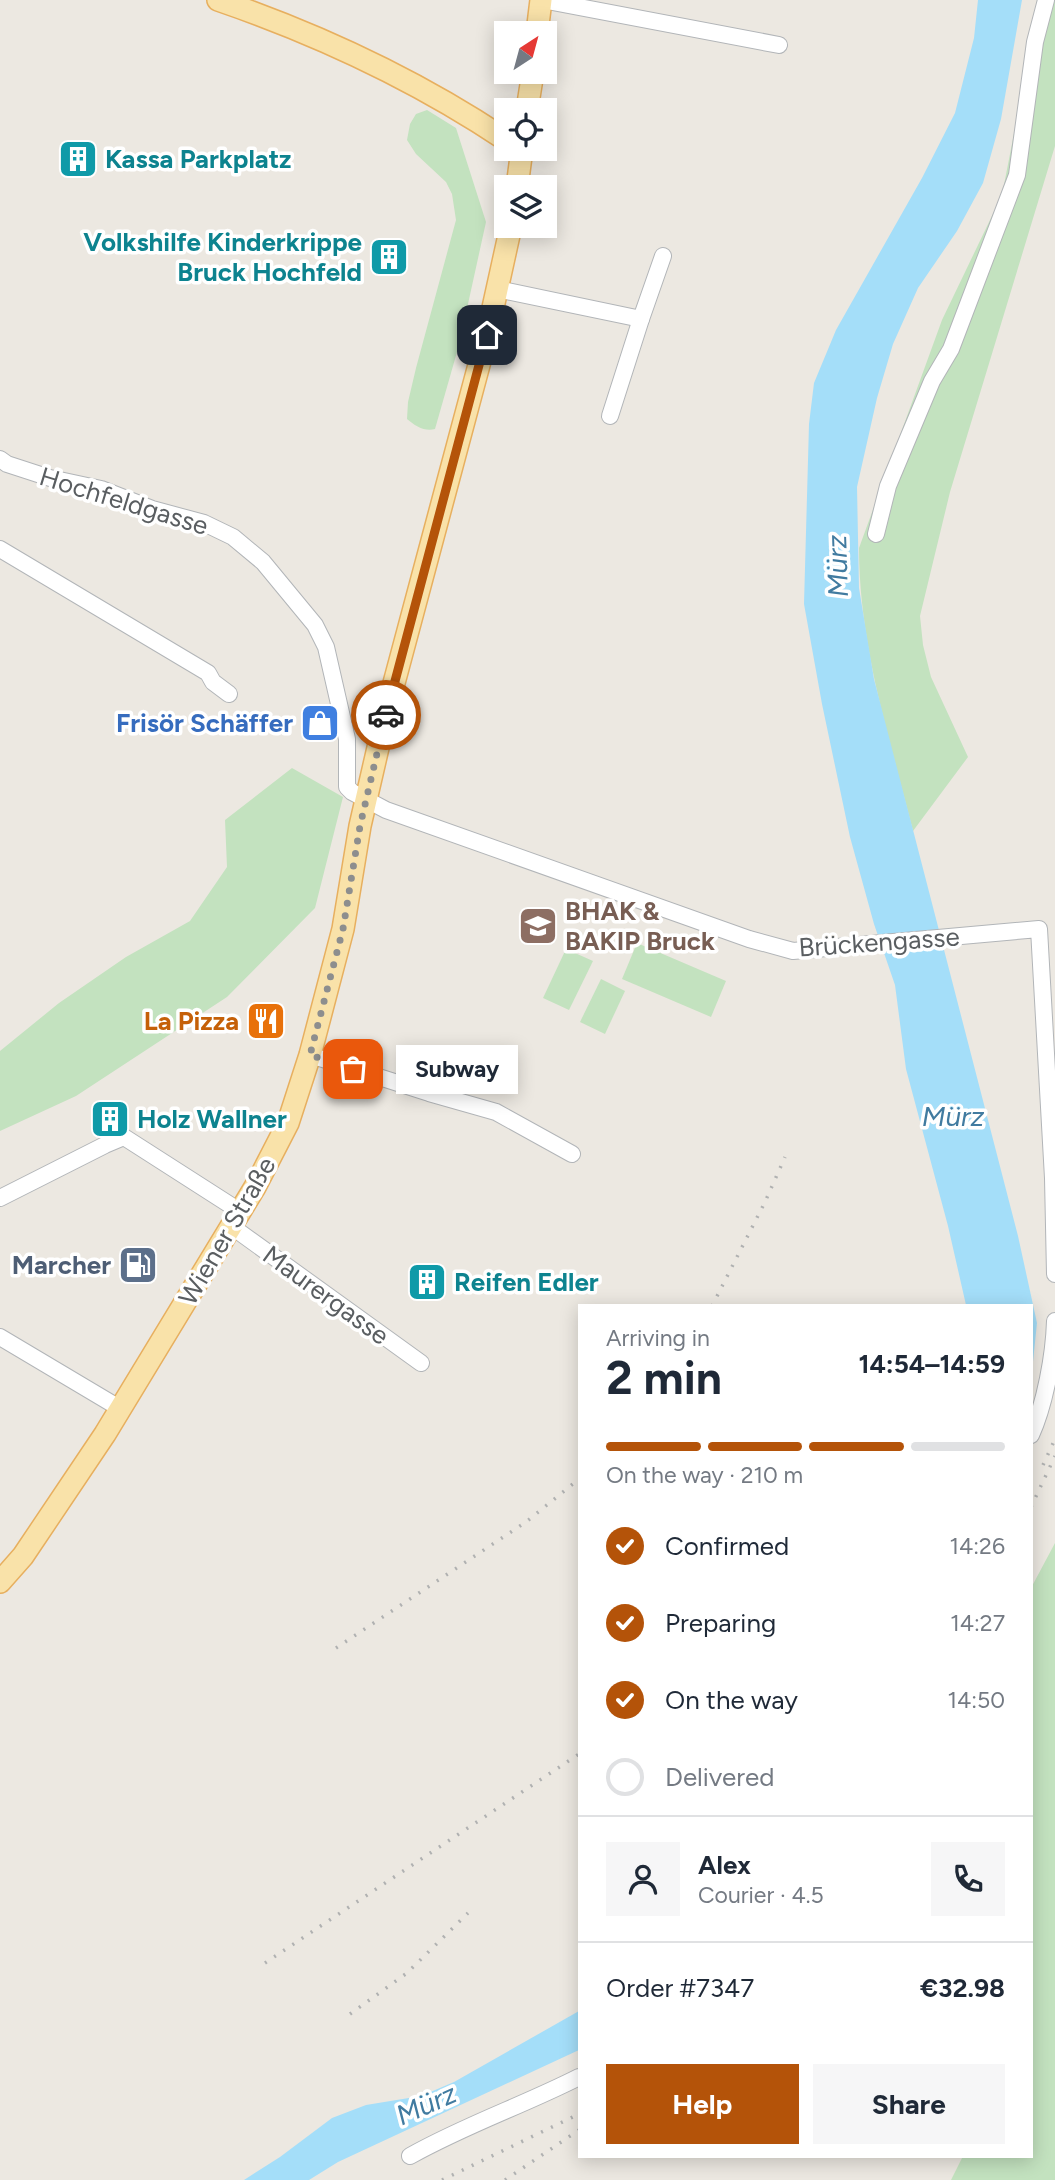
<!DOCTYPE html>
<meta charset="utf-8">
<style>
:root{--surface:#fff;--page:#f6f6f7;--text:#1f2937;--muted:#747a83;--line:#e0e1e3;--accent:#b45309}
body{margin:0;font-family:Figtree,sans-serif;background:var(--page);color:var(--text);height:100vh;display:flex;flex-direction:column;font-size:26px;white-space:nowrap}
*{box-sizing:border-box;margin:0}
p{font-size:23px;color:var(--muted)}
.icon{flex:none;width:38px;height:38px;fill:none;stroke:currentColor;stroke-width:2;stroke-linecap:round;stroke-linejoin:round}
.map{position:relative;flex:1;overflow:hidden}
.side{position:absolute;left:578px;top:1304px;width:455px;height:854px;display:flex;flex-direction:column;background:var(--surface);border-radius:0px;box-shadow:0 4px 18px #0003}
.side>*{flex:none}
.needle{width:46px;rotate:36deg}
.fabs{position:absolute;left:494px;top:21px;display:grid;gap:14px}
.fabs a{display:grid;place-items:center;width:63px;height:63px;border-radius:0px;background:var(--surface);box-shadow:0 4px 18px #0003;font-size:35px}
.pin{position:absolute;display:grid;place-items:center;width:60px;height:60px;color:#fff;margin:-30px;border-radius:14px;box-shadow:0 4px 10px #0006}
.courier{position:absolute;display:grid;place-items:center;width:70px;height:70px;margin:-35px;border:5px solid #b45309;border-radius:50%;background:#fff;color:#222;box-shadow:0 2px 9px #0007}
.bubble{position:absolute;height:49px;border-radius:0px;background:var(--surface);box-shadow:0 4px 18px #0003;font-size:23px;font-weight:700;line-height:49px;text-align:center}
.head em{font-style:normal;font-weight:700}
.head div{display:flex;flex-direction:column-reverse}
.head{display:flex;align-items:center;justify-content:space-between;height:119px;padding:0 28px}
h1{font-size:46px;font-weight:700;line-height:52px}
.bar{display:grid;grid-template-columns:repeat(4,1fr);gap:10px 7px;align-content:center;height:84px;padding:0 28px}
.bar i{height:9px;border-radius:5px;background:var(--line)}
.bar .on{background:var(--accent)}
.bar p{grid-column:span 4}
.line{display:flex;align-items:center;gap:18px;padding:0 28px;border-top:2px solid var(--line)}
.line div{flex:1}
.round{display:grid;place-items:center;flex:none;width:74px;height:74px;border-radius:0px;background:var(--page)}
ol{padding:0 28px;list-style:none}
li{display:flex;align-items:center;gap:21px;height:77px}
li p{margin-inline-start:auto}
li .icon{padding:7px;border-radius:50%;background:var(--accent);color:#fff;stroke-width:4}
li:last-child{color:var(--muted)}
li i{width:38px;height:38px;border:4px solid var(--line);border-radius:50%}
.button{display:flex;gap:14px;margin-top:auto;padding:14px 28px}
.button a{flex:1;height:80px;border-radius:0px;background:var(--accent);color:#fff;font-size:28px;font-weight:700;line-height:80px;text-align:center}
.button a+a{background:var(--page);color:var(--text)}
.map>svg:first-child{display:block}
.green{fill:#c3e2bf}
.water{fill:#a4def9}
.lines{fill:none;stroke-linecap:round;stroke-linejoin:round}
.minor-casing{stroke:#b2b5b8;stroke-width:18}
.major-casing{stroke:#e7af5f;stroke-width:24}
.minor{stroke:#fff;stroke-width:16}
.major{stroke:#f9e2a9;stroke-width:21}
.rail{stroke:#b0b1b1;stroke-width:3.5;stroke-dasharray:2 9;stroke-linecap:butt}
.done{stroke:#8d8e8e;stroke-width:7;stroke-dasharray:0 12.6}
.route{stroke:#b45309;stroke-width:9}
.labels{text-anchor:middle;stroke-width:7;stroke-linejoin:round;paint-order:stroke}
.culture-label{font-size:26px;font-weight:bold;fill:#0d838f;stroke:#fff;text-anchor:start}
.street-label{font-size:26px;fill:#5a5e61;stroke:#fff}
.shop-label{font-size:26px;font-weight:bold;fill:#366cbe;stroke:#fff;text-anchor:end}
.education-label{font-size:26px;font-weight:bold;fill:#785e54;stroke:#fff;text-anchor:start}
.food-label{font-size:26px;font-weight:bold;fill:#c56008;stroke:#fff;text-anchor:end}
.service-label{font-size:26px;font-weight:bold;fill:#4e5e75;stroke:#fff;text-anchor:end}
.water-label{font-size:28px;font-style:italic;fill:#417ba0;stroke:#fff}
</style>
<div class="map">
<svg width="1055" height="2180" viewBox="0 0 1055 2180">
<rect width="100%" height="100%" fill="#ece8e1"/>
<g class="green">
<path d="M1040 0H1055V146L950 492 920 616 923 645 931 677 968 757 913 831C889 738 859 644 859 548L942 320 1002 195Z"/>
<path d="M427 110 456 128 486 222 459 345 435 429C425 432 415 426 407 419L408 402 416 368 456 220 452 194 446 182 416 154 407 140 410 124 416 114Z"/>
<path d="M292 768 343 797 315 908 227 997 76 1096 0 1131V1051L59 1003 126 957 190 921 227 867 225 820Z"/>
<path d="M637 943 726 981 711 1017 622 979Z"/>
<path d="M566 949 593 961 569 1010 543 998Z"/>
<path d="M601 979 625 991 605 1034 580 1022Z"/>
<path d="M1055 1543V2180H951L963 2156H1031V1588Z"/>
</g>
<g class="water">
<path d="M978 0H1022L1001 119 983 183 957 231 918 288 893 344 877 398 857 487 859 588 874 679 1018 1236 1037 1323 1031 1381V1306L966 1305 948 1226 906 1069 895 985 874 924 850 837 822 704 804 604 809 424 814 383 836 330 922 178 955 113 974 38Z"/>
<path d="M579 2011V2050L338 2162 309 2180H244L280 2157 332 2118 366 2105 421 2096 454 2082Z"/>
</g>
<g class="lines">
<g class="minor-casing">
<g id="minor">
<path d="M542 0 779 45"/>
<path d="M497 289 641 319 663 256"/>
<path d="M610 416 641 319"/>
<path d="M0 459 7 464 50 478 101 489 152 509 204 523 233 537 263 562 315 625 326 647 347 739V787L352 792 386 810 749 939 793 951 1039 929 1053 1178 1055 1274"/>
<path d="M876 534 888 486 932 381 951 349 1017 175 1035 42 1046 0"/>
<path d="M0 549 208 673 213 682 229 694"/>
<path d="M310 1055 429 1093 496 1112 572 1154"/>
<path d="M0 1198 105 1145 124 1137 241 1212"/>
<path d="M231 1226 421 1363"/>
<path d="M0 1337 121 1409"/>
<path d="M1031 1435C1045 1404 1054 1355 1055 1321"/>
<path d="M410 2156C465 2125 524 2105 579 2077"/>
</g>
</g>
<g class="major-casing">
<g id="major">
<path d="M218 0C320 35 416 80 506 140"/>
<path d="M537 33 541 0"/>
<path d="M527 110 533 72"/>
<path d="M517 187 522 149"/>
<path d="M0 1582 23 1556 105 1434 255 1187 288 1123 310 1055 343 929 360 826 386 713 487 335 511 226"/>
</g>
</g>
<use href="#minor" class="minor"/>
<use href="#major" class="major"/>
<g class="rail">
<path d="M712 1306 765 1202 785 1157"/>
<path d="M1043 1465 1055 1439"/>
<path d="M1031 1507 1055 1456"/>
<path d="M336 1648 526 1522 579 1479"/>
<path d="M265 1963 579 1754"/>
<path d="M350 2014 407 1973 468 1913"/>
<path d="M442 2180 579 2114"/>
<path d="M505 2180 579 2130"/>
</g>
</g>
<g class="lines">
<path class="done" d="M353 1069 310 1055 343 929 360 826 386 715"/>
<path class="route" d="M386 715 487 335"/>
</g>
<defs>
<g id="building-square" transform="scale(2.0125)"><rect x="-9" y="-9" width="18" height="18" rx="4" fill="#0f9aa8" stroke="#fff"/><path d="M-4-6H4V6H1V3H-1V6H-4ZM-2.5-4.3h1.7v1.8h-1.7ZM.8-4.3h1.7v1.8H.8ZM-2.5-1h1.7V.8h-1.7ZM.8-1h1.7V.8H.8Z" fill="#fff"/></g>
<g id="shop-square" transform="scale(2.0125)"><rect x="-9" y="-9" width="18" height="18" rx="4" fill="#3f7fe0" stroke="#fff"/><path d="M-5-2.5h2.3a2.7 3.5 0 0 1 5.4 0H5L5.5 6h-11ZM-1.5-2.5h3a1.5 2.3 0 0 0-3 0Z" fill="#fff"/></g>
<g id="school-square" transform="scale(2.0125)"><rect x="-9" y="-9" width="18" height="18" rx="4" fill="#8d6e63" stroke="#fff"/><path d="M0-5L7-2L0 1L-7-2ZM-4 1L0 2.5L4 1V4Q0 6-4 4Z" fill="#fff"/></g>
<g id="restaurant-square" transform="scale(2.0125)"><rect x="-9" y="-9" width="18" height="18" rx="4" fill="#e8710a" stroke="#fff"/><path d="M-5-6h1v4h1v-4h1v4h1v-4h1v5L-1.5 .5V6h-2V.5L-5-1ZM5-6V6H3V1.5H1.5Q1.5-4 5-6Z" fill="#fff"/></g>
<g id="fuel-square" transform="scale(2.0125)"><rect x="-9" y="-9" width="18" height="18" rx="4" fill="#5c6f8a" stroke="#fff"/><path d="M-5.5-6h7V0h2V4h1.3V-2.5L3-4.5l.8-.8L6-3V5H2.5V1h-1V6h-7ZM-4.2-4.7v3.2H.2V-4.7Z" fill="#fff"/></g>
</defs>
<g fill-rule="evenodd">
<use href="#building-square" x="78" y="159"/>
<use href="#building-square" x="389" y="257"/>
<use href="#shop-square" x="320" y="723"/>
<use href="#school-square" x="538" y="926"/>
<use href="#restaurant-square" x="266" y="1021"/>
<use href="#building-square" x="110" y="1119"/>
<use href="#fuel-square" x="138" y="1265"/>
<use href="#building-square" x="427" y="1282"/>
</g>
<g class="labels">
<g class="culture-label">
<text x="105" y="168">Kassa Parkplatz</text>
<text x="362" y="251" text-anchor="end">Volkshilfe Kinderkrippe<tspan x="362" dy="30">Bruck Hochfeld</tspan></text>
<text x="137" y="1128">Holz Wallner</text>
<text x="454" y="1291">Reifen Edler</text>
</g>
<g class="street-label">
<text transform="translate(124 501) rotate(17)" y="9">Hochfeldgasse</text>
<text transform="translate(879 942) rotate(-4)" y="9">Brückengasse</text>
<text transform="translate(227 1231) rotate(-60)" y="9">Wiener Straße</text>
<text transform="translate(326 1295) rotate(36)" y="9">Maurergasse</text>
</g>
<g class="shop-label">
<text x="293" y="732">Frisör Schäffer</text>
</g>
<g class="education-label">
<text x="565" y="920">BHAK &amp;<tspan x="565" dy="30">BAKIP Bruck</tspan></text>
</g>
<g class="food-label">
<text x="239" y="1030">La Pizza</text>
</g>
<g class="service-label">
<text x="111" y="1274">Marcher</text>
</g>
<g class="water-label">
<text transform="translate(837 566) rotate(-92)" y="10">Mürz</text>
<text x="953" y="1126">Mürz</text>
<text transform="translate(426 2104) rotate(-24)" y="10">Mürz</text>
</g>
</g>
</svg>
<div class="fabs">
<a><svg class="needle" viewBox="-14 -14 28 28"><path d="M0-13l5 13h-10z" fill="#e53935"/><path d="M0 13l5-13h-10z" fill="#747a83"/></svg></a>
<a><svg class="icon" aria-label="locate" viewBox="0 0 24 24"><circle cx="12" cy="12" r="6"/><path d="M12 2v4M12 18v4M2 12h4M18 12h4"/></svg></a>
<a><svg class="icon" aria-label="layers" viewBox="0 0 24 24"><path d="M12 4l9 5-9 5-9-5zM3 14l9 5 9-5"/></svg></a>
</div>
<div class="pin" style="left:353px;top:1069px;background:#ea580c"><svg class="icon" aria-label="bag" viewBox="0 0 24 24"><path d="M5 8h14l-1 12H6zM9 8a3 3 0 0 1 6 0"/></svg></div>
<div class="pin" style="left:487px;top:335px;background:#1f2937"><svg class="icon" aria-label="home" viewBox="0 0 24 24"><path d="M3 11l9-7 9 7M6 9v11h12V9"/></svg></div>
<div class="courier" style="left:386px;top:715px"><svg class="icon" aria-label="car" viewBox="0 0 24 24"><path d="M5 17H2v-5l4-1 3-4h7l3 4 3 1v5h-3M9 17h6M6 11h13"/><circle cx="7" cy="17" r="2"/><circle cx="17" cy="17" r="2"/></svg></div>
<div class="bubble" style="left:396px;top:1045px;width:122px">Subway</div>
<section class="side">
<div class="head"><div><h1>2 min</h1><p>Arriving in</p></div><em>14:54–14:59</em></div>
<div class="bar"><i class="on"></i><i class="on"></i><i class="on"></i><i></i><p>On the way · 210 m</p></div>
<ol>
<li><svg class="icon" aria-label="check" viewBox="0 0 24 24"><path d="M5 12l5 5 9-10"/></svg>Confirmed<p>14:26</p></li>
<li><svg class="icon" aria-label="check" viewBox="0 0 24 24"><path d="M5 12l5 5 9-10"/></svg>Preparing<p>14:27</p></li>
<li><svg class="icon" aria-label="check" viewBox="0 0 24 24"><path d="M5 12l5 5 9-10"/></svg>On the way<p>14:50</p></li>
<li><i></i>Delivered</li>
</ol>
<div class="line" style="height:126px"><a class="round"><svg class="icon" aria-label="person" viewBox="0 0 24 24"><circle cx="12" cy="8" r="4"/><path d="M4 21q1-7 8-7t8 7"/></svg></a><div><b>Alex</b><p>Courier · 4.5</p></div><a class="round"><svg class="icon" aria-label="phone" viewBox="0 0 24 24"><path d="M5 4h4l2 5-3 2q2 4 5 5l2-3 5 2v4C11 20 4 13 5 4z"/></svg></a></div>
<div class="line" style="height:91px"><div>Order #7347</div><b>€32.98</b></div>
<div class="button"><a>Help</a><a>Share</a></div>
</section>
</div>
